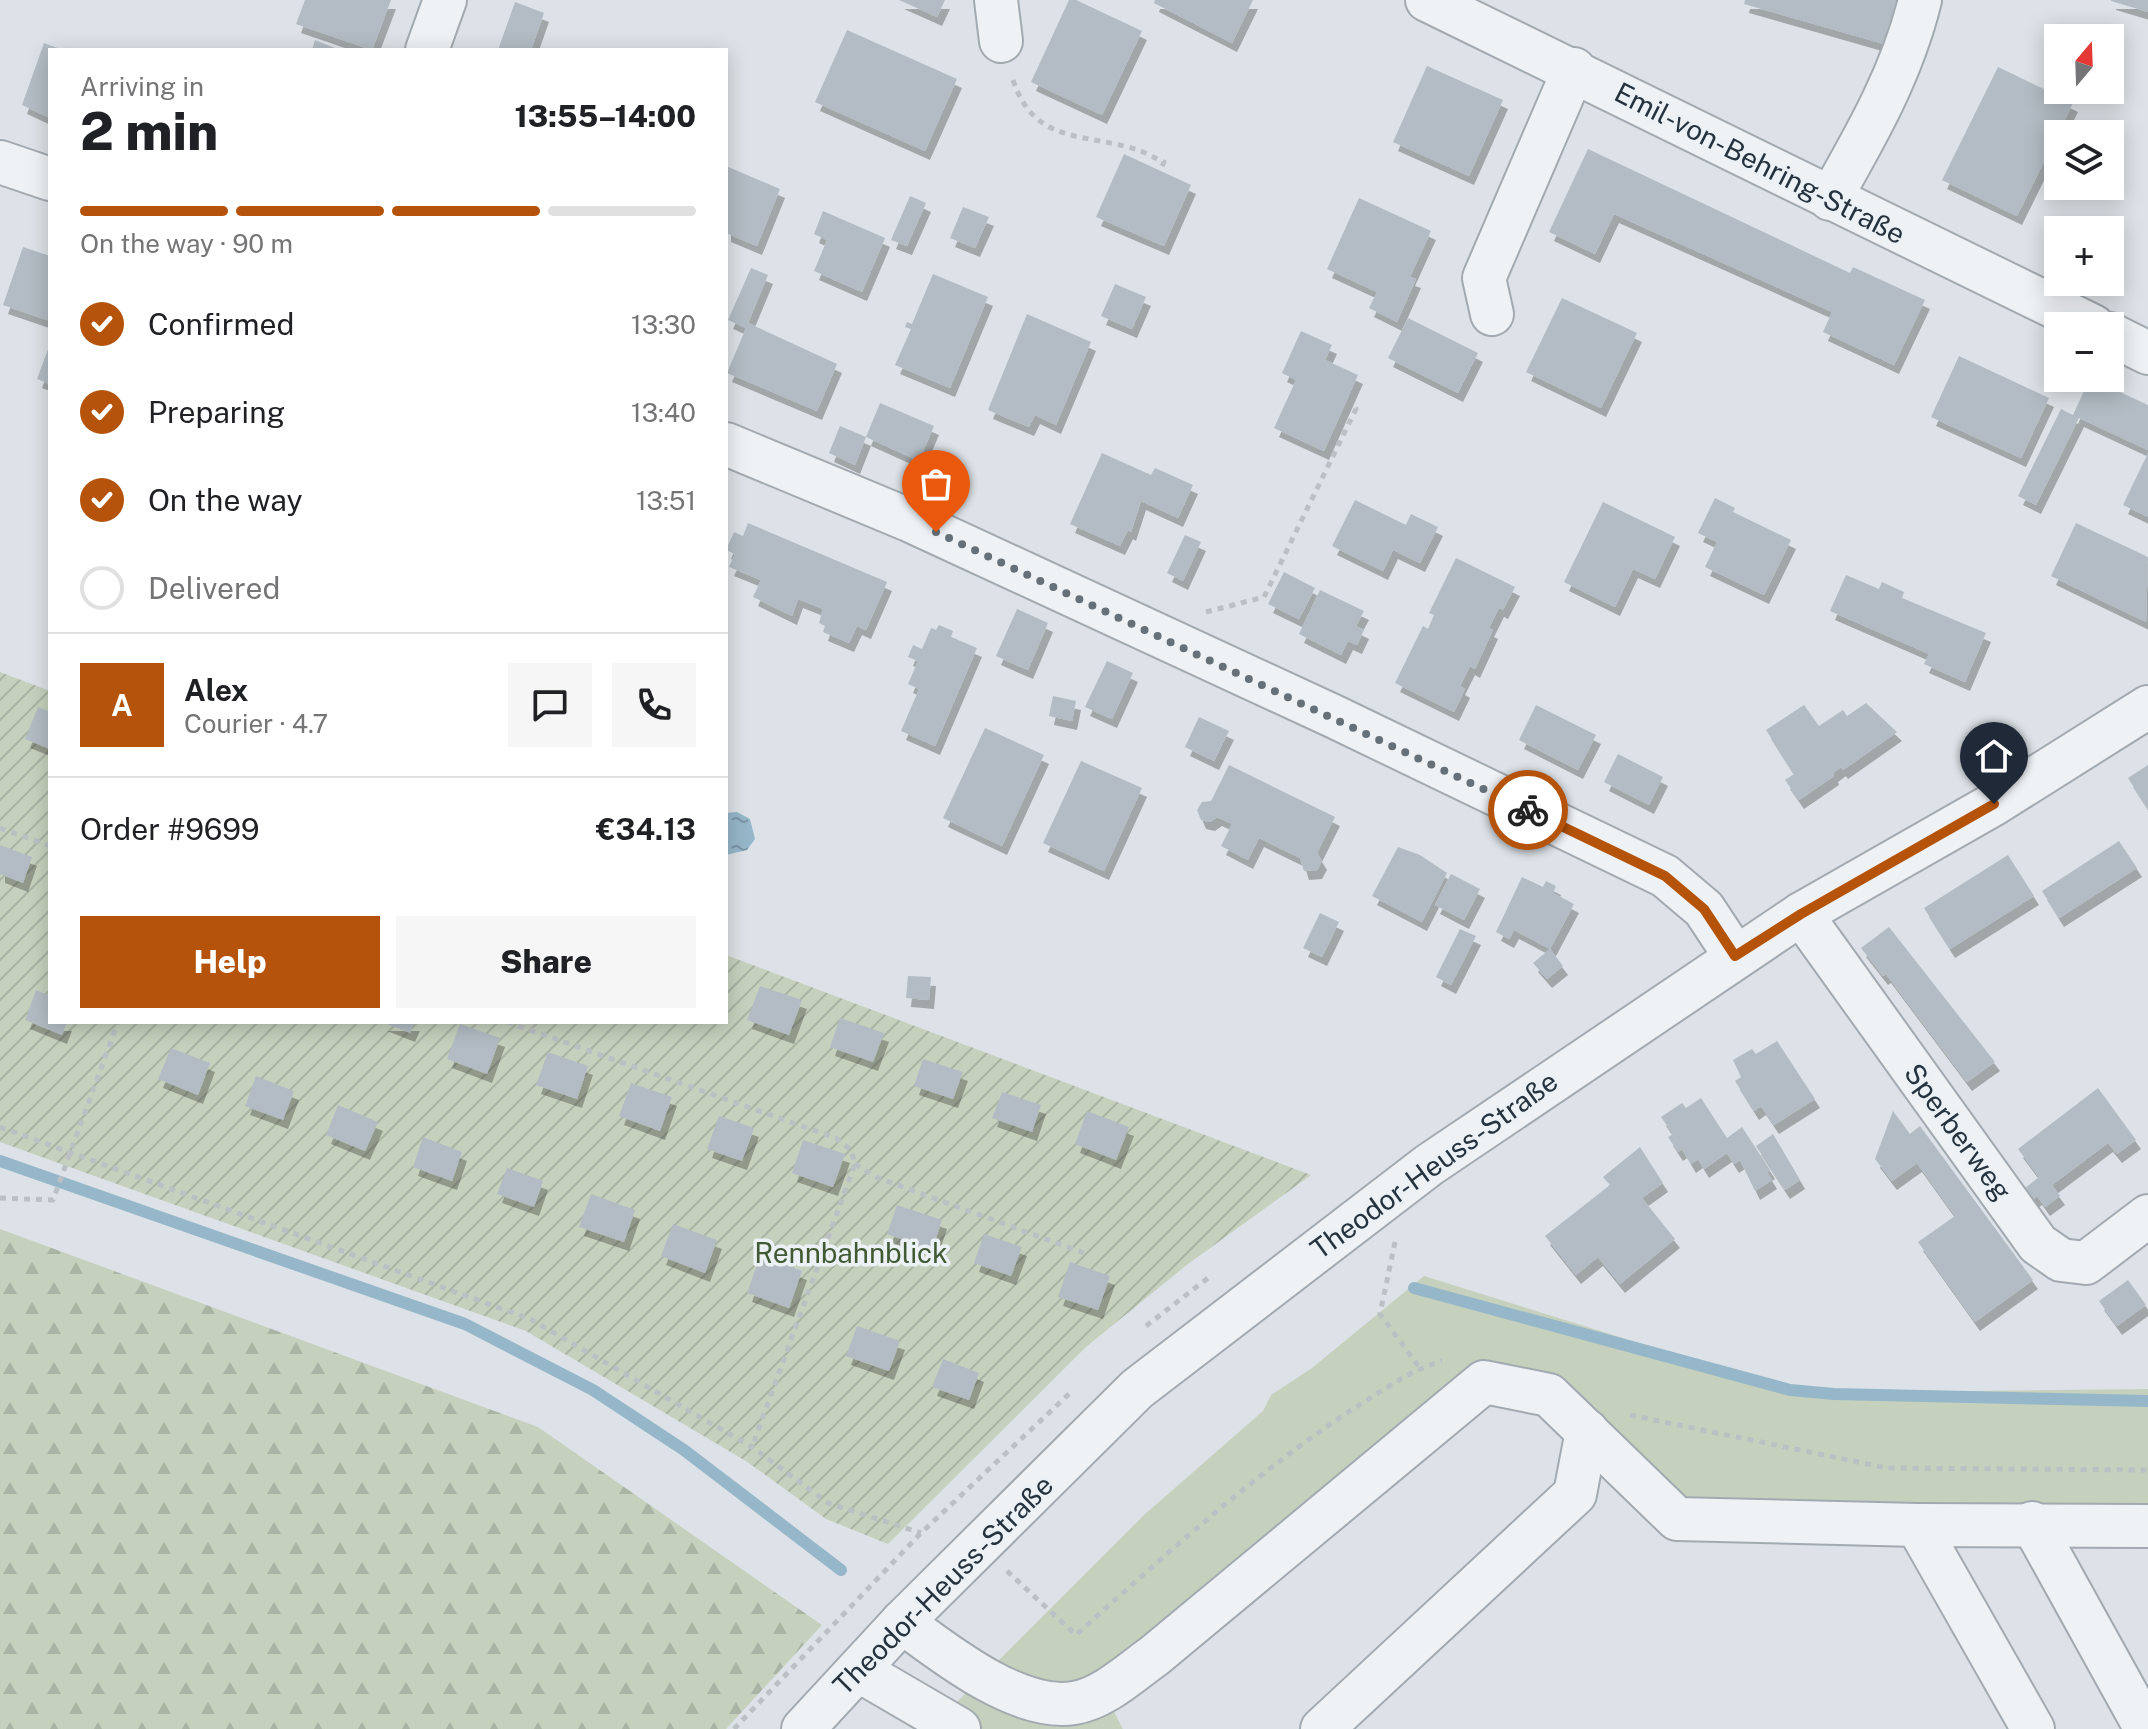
<!DOCTYPE html>
<meta charset="utf-8">
<style>
:root{--surface:#fff;--page:#f6f6f6;--text:#202124;--muted:#757577;--line:#e0e0e0;--accent:#b45309}
body{margin:0;font-family:"Public Sans",sans-serif;background:var(--page);color:var(--text);height:100vh;display:flex;flex-direction:column;font-size:30px;white-space:nowrap}
*{box-sizing:border-box;margin:0}
p{font-size:26px;color:var(--muted)}
.icon{flex:none;width:44px;height:44px;fill:none;stroke:currentColor;stroke-width:2;stroke-linecap:round;stroke-linejoin:round}
.map{position:relative;flex:1;overflow:hidden}
.panel{position:absolute;left:48px;top:48px;width:680px;height:976px;display:flex;flex-direction:column;background:var(--surface);border-radius:0px;box-shadow:0 4px 20px #0003}
.panel>*{flex:none}
.needle{width:52px;rotate:19deg}
.controls{position:absolute;left:2044px;top:24px;display:grid;gap:16px}
.controls a{display:grid;place-items:center;width:80px;height:80px;border-radius:0px;background:var(--surface);box-shadow:0 4px 20px #0003;font-size:40px}
.pin{position:absolute;display:grid;place-items:center;width:68px;height:68px;color:#fff;margin:-82px -34px;border-radius:50% 50% 50% 0;rotate:-45deg;box-shadow:0 0 8px #0007}
.pin .icon{rotate:45deg}
.courier{position:absolute;display:grid;place-items:center;width:80px;height:80px;margin:-40px;border:6px solid #b45309;border-radius:50%;background:#fff;color:#222;box-shadow:0 2px 10px #0007}
.headline em{font-style:normal;font-weight:800}
.headline div{display:flex;flex-direction:column-reverse}
.headline{display:flex;align-items:center;justify-content:space-between;height:136px;padding:0 32px}
h1{font-size:52px;font-weight:800;line-height:60px}
.bar{display:grid;grid-template-columns:repeat(4,1fr);gap:12px 8px;align-content:center;height:96px;padding:0 32px}
.bar i{height:10px;border-radius:6px;background:var(--line)}
.bar .current{background:var(--accent)}
.bar p{grid-column:span 4}
.line{display:flex;align-items:center;gap:20px;padding:0 32px;border-top:2px solid var(--line)}
.line div{flex:1}
.round{display:grid;place-items:center;flex:none;width:84px;height:84px;border-radius:0px;background:var(--page)}
ol{padding:0 32px;list-style:none}
li{display:flex;align-items:center;gap:24px;height:88px}
li p{margin-inline-start:auto}
li .icon{padding:8px;border-radius:50%;background:var(--accent);color:#fff;stroke-width:4}
li:last-child{color:var(--muted)}
li i{width:44px;height:44px;border:4px solid var(--line);border-radius:50%}
.cta{display:flex;gap:16px;margin-top:auto;padding:16px 32px}
.cta a{flex:1;height:92px;border-radius:0px;background:var(--accent);color:#fff;font-size:32px;font-weight:800;line-height:92px;text-align:center}
.cta a+a{background:var(--page);color:var(--text)}
.map>svg:first-child{display:block}
.forest{fill:url(#forest-firs)}
.garden{fill:url(#garden-furrows)}
.pitch{fill:#c6d1bd}
.water{fill:url(#water-ripples)}
.lines{fill:none;stroke-linecap:round;stroke-linejoin:round}
.stream{stroke:#96b7c9;stroke-width:12}
.building{fill:#b3bcc4;filter:url(#shadow)}
.minor-casing{stroke:#a2aab1;stroke-width:46}
.path{stroke:#bbc0c5;stroke-width:5;stroke-dasharray:6 6;stroke-linecap:butt}
.minor{stroke:#eff2f5;stroke-width:42}
.done{stroke:#667079;stroke-width:8;stroke-dasharray:0 14.4}
.route{stroke:#b45309;stroke-width:10}
.labels{text-anchor:middle;stroke-width:7;stroke-linejoin:round;paint-order:stroke}
.street-label{font-size:28px;fill:#26333e;stroke:#ecf1f5}
.park-label{font-size:28px;fill:#415a33;stroke:#ecf1f5}
</style>
<div class="map">
<svg width="2148" height="1729" viewBox="0 0 2148 1729">
<defs>
<pattern id="forest-firs" width="22" height="20" patternUnits="userSpaceOnUse" patternTransform="scale(2)"><rect width="22" height="20" fill="#c6d1bd"/><path d="M5 1l3.5 6h-7zM16 11l3.5 6h-7z" fill="#aab4a4"/></pattern>
<pattern id="garden-furrows" width="10" height="10" patternUnits="userSpaceOnUse" patternTransform="scale(2)"><rect width="10" height="10" fill="#c6d1bd"/><path d="M-1 1l2-2M0 10L10 0M9 11l2-2" fill="none" stroke="#aab4a4"/></pattern>
<pattern id="water-ripples" width="26" height="14" patternUnits="userSpaceOnUse" patternTransform="scale(2)"><rect width="26" height="14" fill="#96b7c9"/><path d="M2 4q2-2 4 0t4 0M15 11q2-2 4 0t4 0" fill="none" stroke="#7a95a5"/></pattern>
<filter id="shadow"><feDropShadow dx="5" dy="9" stdDeviation="0" flood-color="#0004"/></filter>
</defs>
<rect width="100%" height="100%" fill="#dce2e7"/>
<path class="forest" d="M0 1229 538 1427 822 1625 726 1729H0Z"/>
<path class="garden" d="M0 672 50 691V1022H726V955L1311 1175 1188 1264 1086 1347 888 1544 826 1519 746 1461 526 1331 0 1142Z"/>
<path class="pitch" d="M1424 1276 1799 1393 2148 1389V1526L1677 1519 1549 1395 1484 1382 1104 1693 1123 1729H930L1144 1515 1263 1411 1271 1395 1312 1368Z"/>
<path class="water" d="M737 812 750 819 755 839 747 850 726 855V813Z"/>
<g class="lines">
<g class="stream">
<path d="M0 1161 465 1324 593 1390 684 1450 841 1570"/>
<path d="M1414 1288 1790 1390 1834 1394 2148 1401"/>
</g>
</g>
<g class="building">
<path d="M305 0H391L372 50 296 24Z"/>
<path d="M899 0H945L937 17Z"/>
<path d="M1069 0H1076L1142 31 1102 115 1031 82Z"/>
<path d="M1155 0H1253L1232 43 1154 3Z"/>
<path d="M1745 0H1897L1884 44 1744 4Z"/>
<path d="M2111 0H2148V12L2111 1Z"/>
<path d="M515 2 544 13 531 50H498Z"/>
<path d="M847 30 957 79 925 151 815 102Z"/>
<path d="M315 40 340 50H312Z"/>
<path d="M44 43 63 50H50V118L22 105Z"/>
<path d="M1427 66 1503 100 1469 176 1393 142Z"/>
<path d="M1998 67 2073 103 2017 216 1942 180Z"/>
<path d="M1588 149 1850 273 1853 267 1925 300 1894 365 1823 332 1832 312 1614 214 1595 254 1549 232Z"/>
<path d="M1124 154 1191 185 1164 246 1096 217Z"/>
<path d="M726 166 780 189 757 246 726 233Z"/>
<path d="M910 196 926 203 907 246 891 240Z"/>
<path d="M1359 198 1431 231 1410 277 1416 279 1397 322 1369 308 1377 292 1327 269Z"/>
<path d="M963 207 989 217 975 248 950 238Z"/>
<path d="M823 211 885 238 862 292 814 271 827 240 814 234Z"/>
<path d="M23 247 50 256V321L3 305Z"/>
<path d="M751 268 768 275 748 323 837 364 817 411 727 373 746 328 728 320Z"/>
<path d="M933 274 988 297 950 388 895 365 911 329 905 327 907 322 912 324Z"/>
<path d="M1115 284 1146 297 1132 329 1101 316Z"/>
<path d="M1562 298 1637 333 1601 408 1526 372Z"/>
<path d="M1027 314 1091 342 1056 425 1035 415 1029 427 988 410Z"/>
<path d="M1408 318 1478 353 1458 393 1388 358Z"/>
<path d="M1301 331 1332 345 1325 360 1358 375 1324 451 1274 428 1296 380 1282 373Z"/>
<path d="M50 344V384L37 379Z"/>
<path d="M1959 356 2049 398 2021 458 1931 417Z"/>
<path d="M2090 378 2148 405V450L2079 418 2036 505 2018 496 2061 409 2073 415Z"/>
<path d="M880 403 934 426 919 461 866 437Z"/>
<path d="M840 426 866 437 855 465 829 453Z"/>
<path d="M1102 453 1151 475 1155 468 1193 485 1178 518 1141 501 1131 532 1128 530 1120 546 1070 524Z"/>
<path d="M2148 453V517L2123 505Z"/>
<path d="M1715 498 1735 508 1733 512 1791 540 1764 595 1705 567 1717 542 1698 533Z"/>
<path d="M1355 500 1406 525 1411 514 1438 527 1420 563 1393 550 1383 571 1332 546Z"/>
<path d="M1603 502 1675 537 1655 579 1633 569 1615 607 1564 582Z"/>
<path d="M748 523 887 582 866 630 857 626 849 643 823 632 825 626 819 623 823 609 798 599 792 616 753 597 761 580 729 567 735 554 726 550 734 532 743 536Z"/>
<path d="M2076 523 2148 557 2146 622 2051 576Z"/>
<path d="M1185 535 1201 542 1183 581 1167 573Z"/>
<path d="M1456 558 1515 587 1503 610 1499 608 1489 628 1493 630 1475 669 1470 666 1460 686 1465 689 1454 712 1395 683 1423 626 1428 629 1434 615 1429 613Z"/>
<path d="M1284 572 1315 588 1299 619 1268 604Z"/>
<path d="M1846 575 1879 589 1882 582 1904 592 1902 598 1986 633 1965 682 1924 664 1929 654 1830 611Z"/>
<path d="M1320 590 1364 611 1356 626 1364 630 1357 645 1348 641 1341 655 1299 634Z"/>
<path d="M1017 609 1048 623 1028 670 996 656Z"/>
<path d="M939 625 953 631 951 637 977 648 935 746 901 731 919 689 908 684 918 661 908 657 913 645 922 649 931 628 936 630Z"/>
<path d="M1107 661 1133 673 1112 719 1085 707Z"/>
<path d="M1053 696 1076 701 1072 721 1049 716Z"/>
<path d="M1866 703 1897 732 1843 770 1841 767 1833 773 1834 776 1799 800 1785 780 1794 774 1766 730 1804 705 1819 726 1843 710 1847 716Z"/>
<path d="M1536 705 1596 735 1578 770 1519 740Z"/>
<path d="M38 707 50 712V749L25 739Z"/>
<path d="M1199 717 1229 731 1214 761 1185 747Z"/>
<path d="M985 728 1044 755 1002 846 943 818Z"/>
<path d="M1618 754 1663 777 1649 805 1604 782Z"/>
<path d="M1081 761 1142 788 1104 871 1043 843Z"/>
<path d="M1229 765 1335 817 1317 853 1322 861 1317 870 1304 871 1300 858 1259 838 1248 860 1221 846 1232 824 1217 817 1210 822 1201 820 1197 810 1202 802 1211 801Z"/>
<path d="M2148 765V809L2128 778Z"/>
<path d="M2119 841 2137 868 2059 918 2042 891Z"/>
<path d="M0 845 32 857 23 883 0 874Z"/>
<path d="M1398 847 1420 855 1447 873 1422 922 1372 896Z"/>
<path d="M2008 855 2034 896 1950 949 1924 908Z"/>
<path d="M1451 874 1480 889 1464 920 1435 905Z"/>
<path d="M1522 877 1543 887 1546 881 1556 886 1553 893 1574 904 1550 949 1514 930 1509 939 1496 932Z"/>
<path d="M1320 913 1339 922 1322 957 1303 948Z"/>
<path d="M1889 927 1995 1062 1967 1082 1886 974 1883 976 1861 948Z"/>
<path d="M1460 929 1476 936 1451 985 1436 977Z"/>
<path d="M1550 949 1563 966 1547 979 1533 963Z"/>
<path d="M908 976 931 977 929 1000 906 998Z"/>
<path d="M760 986 802 1000 789 1035 747 1020Z"/>
<path d="M36 990 50 996V1022H67L62 1035 25 1020Z"/>
<path d="M840 1018 884 1033 873 1062 830 1047Z"/>
<path d="M382 1022H415L410 1033Z"/>
<path d="M460 1024 500 1038 487 1074 447 1059Z"/>
<path d="M1777 1041 1815 1099 1774 1125 1761 1106 1754 1111 1735 1081 1741 1077 1733 1060 1752 1049 1756 1054Z"/>
<path d="M171 1048 210 1063 198 1095 158 1079Z"/>
<path d="M548 1052 588 1066 577 1099 536 1085Z"/>
<path d="M923 1059 963 1072 953 1099 914 1086Z"/>
<path d="M256 1076 294 1091 283 1120 245 1106Z"/>
<path d="M631 1083 672 1097 660 1131 619 1116Z"/>
<path d="M2098 1088 2136 1140 2117 1154 2108 1143 2052 1185 2060 1196 2045 1207 2037 1196 2032 1200 2024 1189 2039 1177 2018 1149Z"/>
<path d="M1002 1092 1041 1105 1032 1132 992 1118Z"/>
<path d="M1701 1098 1727 1138 1742 1127 1770 1170 1767 1172 1772 1180 1755 1191 1740 1160 1734 1164 1727 1153 1704 1169 1698 1159 1691 1164 1682 1149 1678 1152 1668 1137 1673 1134 1661 1117 1682 1103 1686 1108Z"/>
<path d="M338 1105 378 1122 365 1151 326 1135Z"/>
<path d="M1087 1111 1129 1127 1116 1160 1075 1144Z"/>
<path d="M1893 1111 1910 1134 1920 1126 2033 1280 1975 1322 1918 1242 1955 1216 1917 1163 1892 1181 1875 1159Z"/>
<path d="M719 1116 754 1128 742 1161 707 1149Z"/>
<path d="M1773 1134 1800 1180 1785 1190 1756 1146Z"/>
<path d="M423 1137 462 1152 452 1181 413 1167Z"/>
<path d="M803 1140 845 1154 833 1187 792 1173Z"/>
<path d="M1640 1147 1663 1183 1642 1198 1675 1239 1620 1284 1598 1257 1576 1275 1545 1236 1610 1185 1603 1177Z"/>
<path d="M507 1168 543 1181 534 1207 497 1194Z"/>
<path d="M591 1194 635 1210 624 1242 579 1227Z"/>
<path d="M897 1205 942 1220 932 1250 887 1234Z"/>
<path d="M673 1224 717 1240 705 1273 661 1256Z"/>
<path d="M984 1234 1022 1247 1011 1276 974 1263Z"/>
<path d="M760 1256 802 1271 789 1308 747 1293Z"/>
<path d="M1070 1262 1110 1276 1098 1310 1058 1297Z"/>
<path d="M2128 1280 2146 1305 2117 1326 2099 1301Z"/>
<path d="M857 1326 900 1341 889 1371 846 1356Z"/>
<path d="M943 1359 979 1373 969 1400 932 1387Z"/>
</g>
<g class="lines">
<g class="minor-casing">
<g id="minor">
<path d="M996 0 1001 41"/>
<path d="M1427 0 2093 326"/>
<path d="M427 50 445 0"/>
<path d="M0 162 50 179"/>
<path d="M1830 199C1867 134 1902 73 1920 0"/>
<path d="M1492 314 1484 278 1574 69"/>
<path d="M2110 334 2148 353"/>
<path d="M726 444 909 520 1333 716 1665 876 1704 909 1735 956"/>
<path d="M1801 914 2038 1244 2061 1260 2086 1263 2148 1216"/>
<path d="M2032 1523 2146 1729"/>
<path d="M1917 1525 2148 1526"/>
<path d="M902 1622C944 1653 1018 1712 1074 1703 1104 1698 1130 1673 1154 1656L1484 1382 1549 1395 1677 1519 1917 1525 2033 1729"/>
<path d="M858 1670 959 1729"/>
<path d="M803 1729 902 1622 1137 1389 1429 1165 1801 914 1994 804 2148 707"/>
<path d="M1322 1729 1575 1494 1587 1431"/>
</g>
</g>
<g class="path">
<path d="M1013 80C1034 144 1083 133 1135 149 1145 152 1154 158 1164 162L1160 170"/>
<path d="M1206 612 1264 597 1356 409 1352 407"/>
<path d="M0 828 50 846"/>
<path d="M507 1022 836 1138 851 1150 855 1164 752 1447"/>
<path d="M0 1127 530 1319 752 1447 828 1503 921 1533"/>
<path d="M855 1164 876 1177 1084 1253"/>
<path d="M0 1198 53 1200 118 1022"/>
<path d="M1395 1242 1380 1314 1419 1367"/>
<path d="M1146 1326 1208 1278"/>
<path d="M1630 1415 1887 1468 2148 1470"/>
<path d="M1007 1571 1076 1635C1165 1555 1255 1473 1356 1407 1384 1390 1410 1370 1442 1361"/>
<path d="M734 1729 921 1533 1070 1393"/>
</g>
<use href="#minor" class="minor"/>
</g>
<g class="lines">
<path class="done" d="M936 532 1528 810"/>
<path class="route" d="M1528 810 1665 876 1704 909 1735 956 1801 914 1994 804"/>
</g>
<g class="labels">
<g class="street-label">
<text transform="translate(1760 163) rotate(27)" y="10">Emil-von-Behring-Straße</text>
<text transform="translate(1958 1132) rotate(54)" y="10">Sperberweg</text>
<text transform="translate(1434 1165) rotate(-36)" y="10">Theodor-Heuss-Straße</text>
<text transform="translate(943 1585) rotate(-45)" y="10">Theodor-Heuss-Straße</text>
</g>
<g class="park-label">
<text x="851" y="1263">Rennbahnblick</text>
</g>
</g>
</svg>
<div class="controls">
<a><svg class="needle" viewBox="-14 -14 28 28"><path d="M0-13l5 13h-10z" fill="#e53935"/><path d="M0 13l5-13h-10z" fill="#757577"/></svg></a>
<a><svg class="icon" aria-label="layers" viewBox="0 0 24 24"><path d="M12 4l9 5-9 5-9-5zM3 14l9 5 9-5"/></svg></a>
<a>+</a>
<a>−</a>
</div>
<div class="pin" style="left:936px;top:532px;background:#ea580c"><svg class="icon" aria-label="bag" viewBox="0 0 24 24"><path d="M5 8h14l-1 12H6zM9 8a3 3 0 0 1 6 0"/></svg></div>
<div class="pin" style="left:1994px;top:804px;background:#1f2937"><svg class="icon" aria-label="home" viewBox="0 0 24 24"><path d="M3 11l9-7 9 7M6 9v11h12V9"/></svg></div>
<div class="courier" style="left:1528px;top:810px"><svg class="icon" aria-label="bike" viewBox="0 0 24 24"><circle cx="6" cy="16" r="4"/><circle cx="18" cy="16" r="4"/><path d="M6 16l4-8h5l3 8M10 8l3 8H6M13 5h3"/></svg></div>
<section class="panel">
<div class="headline"><div><h1>2 min</h1><p>Arriving in</p></div><em>13:55–14:00</em></div>
<div class="bar"><i class="current"></i><i class="current"></i><i class="current"></i><i></i><p>On the way · 90 m</p></div>
<ol>
<li><svg class="icon" aria-label="check" viewBox="0 0 24 24"><path d="M5 12l5 5 9-10"/></svg>Confirmed<p>13:30</p></li>
<li><svg class="icon" aria-label="check" viewBox="0 0 24 24"><path d="M5 12l5 5 9-10"/></svg>Preparing<p>13:40</p></li>
<li><svg class="icon" aria-label="check" viewBox="0 0 24 24"><path d="M5 12l5 5 9-10"/></svg>On the way<p>13:51</p></li>
<li><i></i>Delivered</li>
</ol>
<div class="line" style="height:144px"><b class="round" style="background:var(--accent);color:#fff">A</b><div><b>Alex</b><p>Courier · 4.7</p></div><a class="round"><svg class="icon" aria-label="chat" viewBox="0 0 24 24"><path d="M4 5h16v11H9l-5 4z"/></svg></a><a class="round"><svg class="icon" aria-label="phone" viewBox="0 0 24 24"><path d="M5 4h4l2 5-3 2q2 4 5 5l2-3 5 2v4C11 20 4 13 5 4z"/></svg></a></div>
<div class="line" style="height:104px"><div>Order #9699</div><b>€34.13</b></div>
<div class="cta"><a>Help</a><a>Share</a></div>
</section>
</div>
